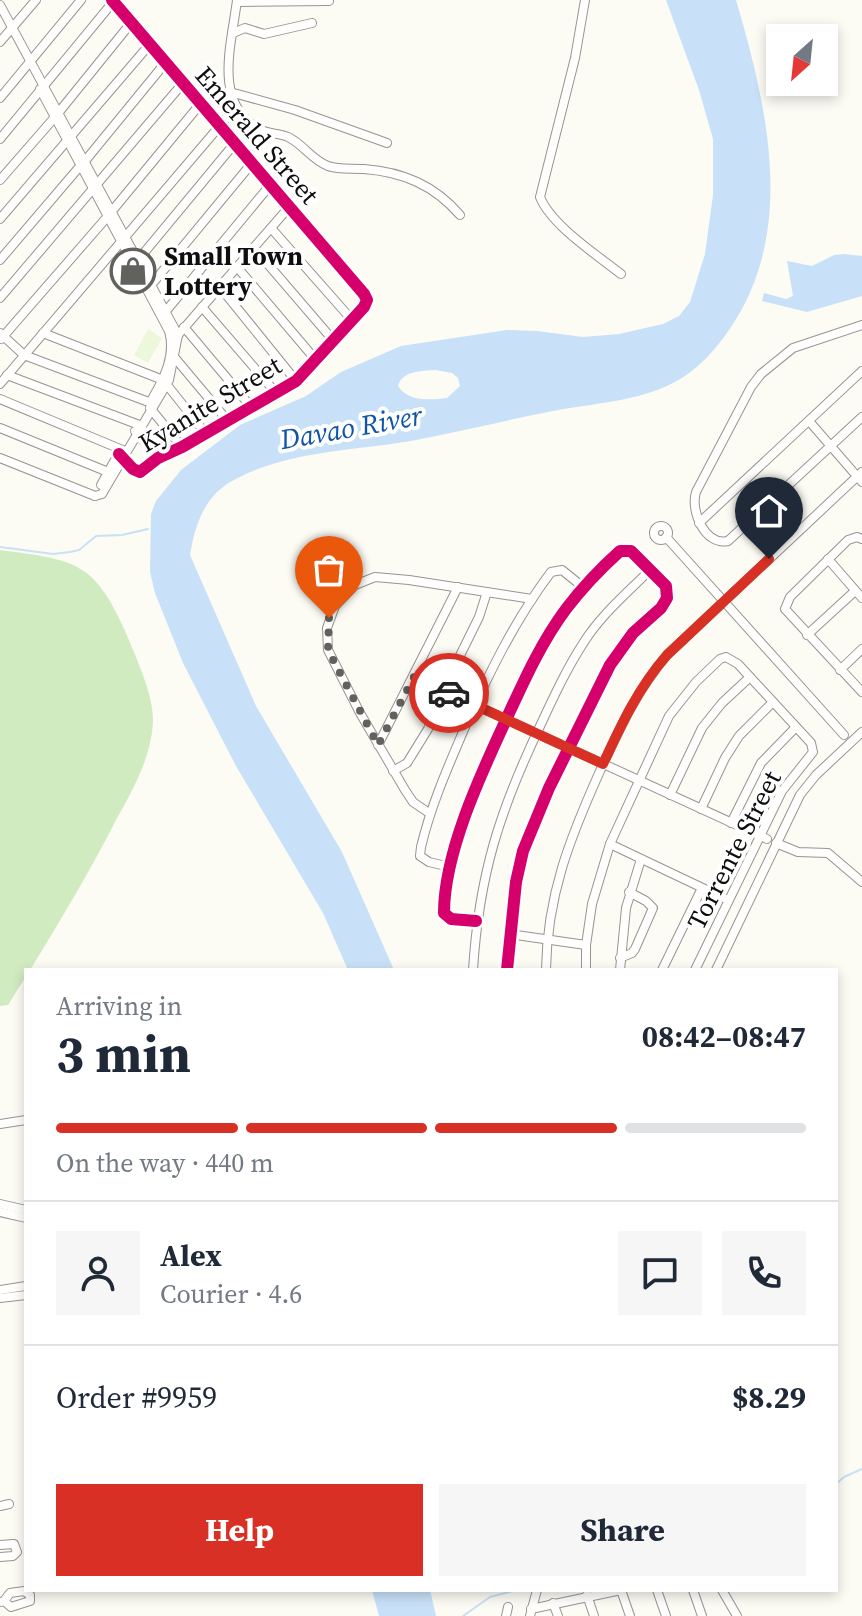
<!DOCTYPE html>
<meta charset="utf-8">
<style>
:root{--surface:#fff;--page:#f6f6f7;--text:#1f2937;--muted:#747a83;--line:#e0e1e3;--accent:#d93025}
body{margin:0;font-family:"Source Serif 4",serif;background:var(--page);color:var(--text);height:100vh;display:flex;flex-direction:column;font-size:30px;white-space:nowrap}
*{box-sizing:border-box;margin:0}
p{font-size:26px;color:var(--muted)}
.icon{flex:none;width:44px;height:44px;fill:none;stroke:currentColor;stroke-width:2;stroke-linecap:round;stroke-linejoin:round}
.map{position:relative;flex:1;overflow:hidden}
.sheet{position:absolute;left:24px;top:968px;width:814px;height:624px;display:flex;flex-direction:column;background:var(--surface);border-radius:0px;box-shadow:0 4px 12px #0003}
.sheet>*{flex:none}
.needle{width:52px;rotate:207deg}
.controls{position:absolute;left:766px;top:24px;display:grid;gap:16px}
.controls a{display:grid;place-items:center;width:72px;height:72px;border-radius:0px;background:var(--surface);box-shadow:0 4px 12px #0003;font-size:40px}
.pin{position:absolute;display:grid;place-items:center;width:68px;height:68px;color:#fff;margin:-82px -34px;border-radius:50% 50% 50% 0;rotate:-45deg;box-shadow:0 0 8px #0007}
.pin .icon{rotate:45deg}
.courier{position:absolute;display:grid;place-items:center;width:80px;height:80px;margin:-40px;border:6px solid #d93025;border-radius:50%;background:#fff;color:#222;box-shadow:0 2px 10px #0007}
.head em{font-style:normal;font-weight:700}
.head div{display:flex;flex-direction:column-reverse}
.head{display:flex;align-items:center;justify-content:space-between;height:136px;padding:0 32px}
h1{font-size:52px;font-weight:700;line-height:60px}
.bar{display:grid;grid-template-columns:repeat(4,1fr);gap:12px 8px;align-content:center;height:96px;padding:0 32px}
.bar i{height:10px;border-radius:6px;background:var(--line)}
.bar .on{background:var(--accent)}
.bar p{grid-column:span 4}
.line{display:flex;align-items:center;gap:20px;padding:0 32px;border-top:2px solid var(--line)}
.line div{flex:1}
.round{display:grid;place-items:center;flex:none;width:84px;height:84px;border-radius:0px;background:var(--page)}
.action{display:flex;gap:16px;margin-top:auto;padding:16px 32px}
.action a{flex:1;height:92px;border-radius:0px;background:var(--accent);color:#fff;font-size:32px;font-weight:700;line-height:92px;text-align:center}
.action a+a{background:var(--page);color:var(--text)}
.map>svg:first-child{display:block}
.forest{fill:#d1ebc0}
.pitch{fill:#ecf7dc}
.water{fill:#c8e1f8;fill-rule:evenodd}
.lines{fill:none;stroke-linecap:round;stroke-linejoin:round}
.stream{stroke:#c8e1f8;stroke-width:2}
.minor-casing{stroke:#959592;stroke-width:10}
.minor{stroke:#fffefd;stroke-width:8}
.cycleway-casing{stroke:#fff;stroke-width:17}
.cycleway{stroke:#d6006c;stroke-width:12}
.done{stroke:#61615e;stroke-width:8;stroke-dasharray:0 14.4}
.route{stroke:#d93025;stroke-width:10}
.labels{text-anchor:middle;stroke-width:8;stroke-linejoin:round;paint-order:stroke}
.street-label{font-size:26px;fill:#0e0e0e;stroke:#fff}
.poi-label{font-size:26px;font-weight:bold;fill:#0e0e0e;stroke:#fff;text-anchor:start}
.water-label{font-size:28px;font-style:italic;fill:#1054a8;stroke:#fff}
</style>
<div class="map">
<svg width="862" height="1616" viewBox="0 0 862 1616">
<rect width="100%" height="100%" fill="#fcfbf4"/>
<path class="forest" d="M0 550C74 560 94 560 126 633 136 658 153 693 153 720 152 757 132 791 115 822 89 873 60 921 30 970H26V976L8 1005 0 1006Z"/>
<path class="pitch" d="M148 329 162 338 148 363 134 355Z"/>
<g class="water">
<path d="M666 0H736C767 106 797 229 731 327 717 348 698 370 675 382 637 402 594 403 553 411 507 420 462 431 416 440 356 451 289 450 234 480 205 495 195 524 190 555L256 706 342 852 394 970H348L323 913 236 766 183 663 155 593 150 572 151 514 156 501 181 470 240 425 306 396 341 372 401 346 507 330 537 331 583 337 619 334 663 324 679 316 690 302 705 254 713 195V139L699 90ZM435 370 452 373 458 378 460 386 447 398C429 400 409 402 398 386 402 371 421 371 435 370Z"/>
<path d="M844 254 862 256V296L807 312 762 301 764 293 786 299 793 296 787 261 812 266 834 255Z"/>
<path d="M372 1590H430L436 1616H379Z"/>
</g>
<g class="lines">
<g class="stream">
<path d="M0 547 53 554 70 552 79 550 96 536 122 535 148 529"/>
<path d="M836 1484 844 1477 862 1469"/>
<path d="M463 1616 490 1597 517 1590"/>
</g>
<g class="minor-casing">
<g id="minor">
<path d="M112 0 364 294 367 300 364 307 296 381 182 447 158 458 140 472 133 469 119 454"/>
<path d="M237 0C232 43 212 103 259 129 268 134 279 133 288 137 303 144 312 160 328 166 339 170 352 168 364 169 403 172 434 185 460 215"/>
<path d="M585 0 575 58 540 197C551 225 597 255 621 274"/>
<path d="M237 2 329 1"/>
<path d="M0 5 178 335 169 380 102 494 95 496"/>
<path d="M233 33 245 28 264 34 312 23"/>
<path d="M0 42 36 0"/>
<path d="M40 89 169 331C176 355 164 379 152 399"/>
<path d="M230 92 295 110 387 143"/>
<path d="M0 98 81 0"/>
<path d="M59 112 131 23"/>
<path d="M0 139 113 2"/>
<path d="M85 161 166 62"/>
<path d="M0 180 55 117"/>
<path d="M112 211 201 103"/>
<path d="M0 219 150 44"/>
<path d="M271 228 352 320"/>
<path d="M254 248 333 340"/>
<path d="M0 260 81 165"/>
<path d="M138 260 235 143"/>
<path d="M237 267 315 359"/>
<path d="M152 284 252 163"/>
<path d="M220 287 296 381"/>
<path d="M0 298 183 83"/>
<path d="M202 307 277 394"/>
<path d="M166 311 271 184"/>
<path d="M862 325 793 348 761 374 751 387 696 492C690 511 705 546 728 541L862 417"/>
<path d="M184 327 252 408"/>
<path d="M0 333 24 355 154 404"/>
<path d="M43 333 163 380"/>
<path d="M178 335 290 206"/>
<path d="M1 339 108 216"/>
<path d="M175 358 227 420"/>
<path d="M7 375 142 426"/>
<path d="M0 384 229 115 232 101"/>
<path d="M167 385 206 434"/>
<path d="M0 399 125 451"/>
<path d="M150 408 182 447"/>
<path d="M809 421 862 482"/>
<path d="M0 428 113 474"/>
<path d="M135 431 158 458"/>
<path d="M0 458 95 496"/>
<path d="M101 485 120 451"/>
<path d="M699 523 862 371"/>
<circle cx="661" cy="533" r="7"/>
<path d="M666 537 844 735"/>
<path d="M862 539 857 537 848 540 790 597 785 609 862 692"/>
<path d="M828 559 862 598"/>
<path d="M807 635 855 591"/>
<path d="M840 670 862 649"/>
<path d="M414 677 767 839"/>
<path d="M378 745 458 587"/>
<path d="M393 771 407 763 428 729 443 690 479 617 487 592"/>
<path d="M670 795 702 728 722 703 750 677"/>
<path d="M701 809 725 758 739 736 773 702"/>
<path d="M429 813 413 802 405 790 360 713 328 650 327 628 335 606 355 585 375 577 409 580 532 599"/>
<path d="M731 823 761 763 796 727"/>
<path d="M776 843 798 852 828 853 862 882"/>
<path d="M610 844 728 900"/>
<path d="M450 867 429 862 420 856 421 847C431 805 448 767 465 727 489 673 515 620 551 572L562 570 583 587"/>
<path d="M476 921 451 919 444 913C444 853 480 776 505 722 523 683 540 644 566 609 582 588 600 569 620 551H631L666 586 667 598 661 608 633 633 610 665 549 788 523 851 516 882 507 970"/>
<path d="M509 934 586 945"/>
<path d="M620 958 632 953 635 949 653 908 646 901 629 892"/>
<path d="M473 970C479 874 500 810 541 724 554 696 567 668 584 642 601 615 627 593 650 570"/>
<path d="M546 970C547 895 570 838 600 771 619 730 637 690 667 655L862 472"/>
<path d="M586 970V945L592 904 610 844 669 716 696 682 720 659 726 657 738 664 811 743 813 752 782 791 695 970"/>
<path d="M620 970 626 908 641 859"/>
<path d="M662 970 702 888"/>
<path d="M716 970 800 795 816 775 862 732"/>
<path d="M0 1124 26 1120"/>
<path d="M0 1204 26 1210"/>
<path d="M0 1212 26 1218"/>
<path d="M0 1290 26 1286"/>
<path d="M0 1298 26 1295"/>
<path d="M0 1506 9 1504"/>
<path d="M0 1545 14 1544 17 1552 13 1556 0 1557"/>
<path d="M621 1590 630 1616"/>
<path d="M657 1590 666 1616"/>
<path d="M693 1590 702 1616"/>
<path d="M722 1590 737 1616"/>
<path d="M587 1595 594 1616"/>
<path d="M0 1602 4 1601 11 1607 30 1601V1595L24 1591 10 1593 4 1601"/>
<path d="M553 1603 558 1616"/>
<path d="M531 1609 621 1590"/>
<path d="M506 1616 508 1607"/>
<path d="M530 1616 537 1590"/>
</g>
</g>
<use href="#minor" class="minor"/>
<g class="cycleway-casing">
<g id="cycleway">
<path d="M112 0 364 294 367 300 364 307 296 381 182 447 158 458 140 472 133 469 119 454"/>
<path d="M476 921 451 919 444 913C444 853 480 776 505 722 523 683 540 644 566 609 582 588 600 569 620 551H631L666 586 667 598 661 608 633 633 610 665 549 788 523 851 516 882 507 970"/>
</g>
</g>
<use href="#cycleway" class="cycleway"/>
</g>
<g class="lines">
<path class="done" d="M329 618 328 650 378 745 414 677 449 693"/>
<path class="route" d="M449 693 603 764C621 725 638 688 667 655L769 559"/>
</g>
<defs>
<g id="shop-ring" transform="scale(2.3)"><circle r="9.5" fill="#fff" stroke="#61615e" stroke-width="1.5"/><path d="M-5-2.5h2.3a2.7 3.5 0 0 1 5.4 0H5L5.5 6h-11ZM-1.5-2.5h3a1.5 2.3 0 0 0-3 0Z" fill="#61615e"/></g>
</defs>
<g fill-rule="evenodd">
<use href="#shop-ring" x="133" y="271"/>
</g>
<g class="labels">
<g class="street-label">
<text transform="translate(257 135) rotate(49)" y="9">Emerald Street</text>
<text transform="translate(210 404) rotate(-31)" y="9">Kyanite Street</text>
<text transform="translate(734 850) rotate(-63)" y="9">Torrente Street</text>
</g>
<g class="poi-label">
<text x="164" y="265">Small Town<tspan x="164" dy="30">Lottery</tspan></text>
</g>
<g class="water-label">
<text transform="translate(351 427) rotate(-10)" y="10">Davao River</text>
</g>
</g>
</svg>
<div class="controls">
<a><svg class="needle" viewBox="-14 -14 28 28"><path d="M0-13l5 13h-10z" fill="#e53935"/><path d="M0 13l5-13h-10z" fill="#747a83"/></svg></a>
</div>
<div class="pin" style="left:329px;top:618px;background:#ea580c"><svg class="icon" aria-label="bag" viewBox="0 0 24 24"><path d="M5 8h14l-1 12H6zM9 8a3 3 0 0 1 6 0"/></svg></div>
<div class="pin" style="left:769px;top:559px;background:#1f2937"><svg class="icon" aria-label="home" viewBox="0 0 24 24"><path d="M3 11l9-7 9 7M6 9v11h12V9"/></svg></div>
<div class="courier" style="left:449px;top:693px"><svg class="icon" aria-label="car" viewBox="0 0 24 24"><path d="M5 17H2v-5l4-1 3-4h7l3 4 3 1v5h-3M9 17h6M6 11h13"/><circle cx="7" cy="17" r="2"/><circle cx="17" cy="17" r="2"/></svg></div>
<section class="sheet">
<div class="head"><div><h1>3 min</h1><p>Arriving in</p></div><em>08:42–08:47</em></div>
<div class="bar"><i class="on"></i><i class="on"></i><i class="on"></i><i></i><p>On the way · 440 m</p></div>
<div class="line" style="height:144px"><a class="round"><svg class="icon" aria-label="person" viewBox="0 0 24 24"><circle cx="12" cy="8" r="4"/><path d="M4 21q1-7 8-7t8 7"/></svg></a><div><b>Alex</b><p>Courier · 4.6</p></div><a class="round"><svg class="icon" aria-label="chat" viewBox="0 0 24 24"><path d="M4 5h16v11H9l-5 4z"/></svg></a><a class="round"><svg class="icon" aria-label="phone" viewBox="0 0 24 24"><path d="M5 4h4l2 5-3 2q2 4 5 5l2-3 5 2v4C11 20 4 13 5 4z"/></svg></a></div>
<div class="line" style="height:104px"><div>Order #9959</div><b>$8.29</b></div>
<div class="action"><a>Help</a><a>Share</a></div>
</section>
</div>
